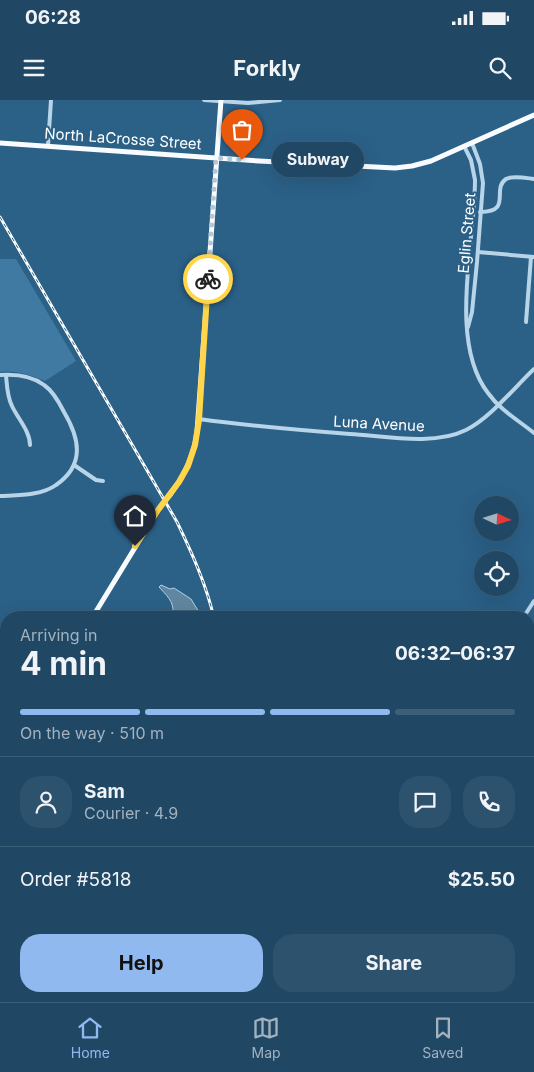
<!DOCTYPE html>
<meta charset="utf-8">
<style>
:root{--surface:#204865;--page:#2d526e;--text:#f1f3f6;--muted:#a2b2bf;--line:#3d6079;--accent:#90b9f0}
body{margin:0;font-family:Inter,sans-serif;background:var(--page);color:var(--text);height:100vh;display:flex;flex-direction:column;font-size:19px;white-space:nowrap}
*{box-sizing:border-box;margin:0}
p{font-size:16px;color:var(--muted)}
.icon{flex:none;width:28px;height:28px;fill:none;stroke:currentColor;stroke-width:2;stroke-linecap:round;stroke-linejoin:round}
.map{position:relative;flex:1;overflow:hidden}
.panel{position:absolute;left:0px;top:511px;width:535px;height:391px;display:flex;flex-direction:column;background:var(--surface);border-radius:20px 20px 0 0;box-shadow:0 5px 20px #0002,0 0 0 1px var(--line)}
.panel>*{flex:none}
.needle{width:32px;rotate:94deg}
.buttons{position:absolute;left:474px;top:396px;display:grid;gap:10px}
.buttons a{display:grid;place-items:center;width:45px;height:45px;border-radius:50%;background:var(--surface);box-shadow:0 5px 20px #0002,0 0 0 1px var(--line);font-size:25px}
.pin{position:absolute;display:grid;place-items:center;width:42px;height:42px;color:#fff;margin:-51px -21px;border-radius:50% 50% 50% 0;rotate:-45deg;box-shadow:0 0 5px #0007}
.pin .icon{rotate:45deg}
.courier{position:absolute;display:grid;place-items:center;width:50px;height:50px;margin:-25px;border:4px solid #ffd54a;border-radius:50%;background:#fff;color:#222;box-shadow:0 1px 6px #0007}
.bubble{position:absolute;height:35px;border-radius:18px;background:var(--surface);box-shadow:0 5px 20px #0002,0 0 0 1px var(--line);font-size:16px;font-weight:700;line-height:35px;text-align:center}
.summary em{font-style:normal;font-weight:700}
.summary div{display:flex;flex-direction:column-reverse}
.summary{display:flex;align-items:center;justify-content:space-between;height:85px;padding:0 20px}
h1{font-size:32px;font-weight:700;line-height:38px}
.bar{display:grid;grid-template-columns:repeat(4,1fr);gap:8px 5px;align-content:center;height:60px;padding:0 20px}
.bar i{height:6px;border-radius:4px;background:var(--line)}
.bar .selected{background:var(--accent)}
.bar p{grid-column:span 4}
.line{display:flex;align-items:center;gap:12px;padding:0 20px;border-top:1px solid var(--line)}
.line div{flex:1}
.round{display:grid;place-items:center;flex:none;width:52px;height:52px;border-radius:20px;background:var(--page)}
.cta{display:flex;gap:10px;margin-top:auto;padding:10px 20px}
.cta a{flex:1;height:58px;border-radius:20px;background:var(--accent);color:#111;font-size:20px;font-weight:700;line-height:58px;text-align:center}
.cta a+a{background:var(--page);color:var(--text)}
.status{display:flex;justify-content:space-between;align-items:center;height:35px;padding:0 25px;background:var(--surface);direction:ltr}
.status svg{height:14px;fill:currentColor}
header{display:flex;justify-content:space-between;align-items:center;height:65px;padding:0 20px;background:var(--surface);font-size:22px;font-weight:700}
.menu{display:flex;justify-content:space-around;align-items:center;height:70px;border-top:1px solid var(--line);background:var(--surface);font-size:14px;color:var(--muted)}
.menu a{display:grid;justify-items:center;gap:2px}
.menu .selected{color:var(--accent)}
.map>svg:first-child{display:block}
.green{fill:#407aa3}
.water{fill:#6286a0;stroke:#acd0e8}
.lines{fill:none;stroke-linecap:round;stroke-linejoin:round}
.minor{stroke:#b7d4e8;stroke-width:4}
.major{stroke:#f9fcfe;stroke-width:5}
.highway{stroke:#fff;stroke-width:5.5}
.rail-casing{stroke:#fff;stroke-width:3}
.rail{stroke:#2b6087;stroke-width:1;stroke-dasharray:4;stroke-linecap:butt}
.major-bridge{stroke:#f9fcfe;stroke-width:5}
.done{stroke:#b5c7d5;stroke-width:5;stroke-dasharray:0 9}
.route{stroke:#ffd54a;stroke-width:6}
.labels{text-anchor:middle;stroke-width:4;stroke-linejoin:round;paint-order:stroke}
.street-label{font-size:15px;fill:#fff;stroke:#2b6087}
</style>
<div class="status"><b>06:28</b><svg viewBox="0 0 49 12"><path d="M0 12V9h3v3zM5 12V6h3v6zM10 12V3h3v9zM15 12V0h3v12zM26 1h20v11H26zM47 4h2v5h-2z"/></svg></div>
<header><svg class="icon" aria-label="menu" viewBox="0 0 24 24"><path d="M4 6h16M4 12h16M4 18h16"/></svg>Forkly<svg class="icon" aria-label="search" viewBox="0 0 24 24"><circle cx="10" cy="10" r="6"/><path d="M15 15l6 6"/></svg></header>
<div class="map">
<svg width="534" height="902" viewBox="0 0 534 902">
<rect width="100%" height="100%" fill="#2b6087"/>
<path class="green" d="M0 159H16L76 261 45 281C30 275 16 270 0 272Z"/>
<path class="water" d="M161 485 170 489 174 488 191 499 202 517H178L173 513C174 501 166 495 159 487Z"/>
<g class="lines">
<g class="minor">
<path d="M204 0 248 3 280 0"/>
<path d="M48 46 51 0"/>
<path d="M464 46 471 60 475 80C475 142 448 241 488 293 500 310 518 320 534 333"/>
<path d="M480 112C513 112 491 89 506 79 513 75 526 78 534 79"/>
<path d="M478 152 534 157"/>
<path d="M526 222 531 157"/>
<path d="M468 227 472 212 477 162 483 83 480 64 472 43"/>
<path d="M0 275C15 274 31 275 44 285 53 291 59 302 64 312 80 339 85 365 56 385 41 396 17 395 0 396"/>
<path d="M6 275C7 286 7 296 12 306 18 319 30 331 30 345"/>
<path d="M199 319C249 326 299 330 350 334 385 336 434 346 466 330 490 318 514 288 534 269"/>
<path d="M74 365 96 380 103 381"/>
<path d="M523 518 534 501"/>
<path d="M0 697 6 700"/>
<path d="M0 781 6 779"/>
<path d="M230 902 234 896"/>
</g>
<g class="major">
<path d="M0 43 259 61 395 68 412 66 431 61 534 15"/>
<path d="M170 395C184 376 194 356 197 332L221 0"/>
<path d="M92 518 158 410"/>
<path d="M0 624 6 620"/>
</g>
<g class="highway">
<path d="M529 573 534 565"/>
<path d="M529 599 534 590"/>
<path d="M323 902 325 896"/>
<path d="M344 902 345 896"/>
<path d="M359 902 360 896"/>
<path d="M378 902V896"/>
</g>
<g class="rail-casing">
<g id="rail">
<path d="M0 117 177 422C192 453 206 484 214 518"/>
<path d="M115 902 118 896"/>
</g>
</g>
<use href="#rail" class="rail"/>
<path class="major-bridge" d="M158 410 170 395"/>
</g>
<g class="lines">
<path class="done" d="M208 179 216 58 242 60"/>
<path class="route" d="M135 446 158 410 179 382 188 366 195 345 199 320 208 179"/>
</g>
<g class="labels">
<g class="street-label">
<text transform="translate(123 39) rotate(4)" y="5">North LaCrosse Street</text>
<text transform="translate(467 133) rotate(-85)" y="5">Eglin Street</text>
<text transform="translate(379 324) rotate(3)" y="5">Luna Avenue</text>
</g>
</g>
</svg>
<div class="buttons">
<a><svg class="needle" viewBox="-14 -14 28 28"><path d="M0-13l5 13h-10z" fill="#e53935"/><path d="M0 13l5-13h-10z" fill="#a2b2bf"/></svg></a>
<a><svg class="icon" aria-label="locate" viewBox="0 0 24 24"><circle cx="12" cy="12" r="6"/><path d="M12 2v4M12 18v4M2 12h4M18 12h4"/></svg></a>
</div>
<div class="pin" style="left:242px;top:60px;background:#ea580c"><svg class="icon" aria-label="bag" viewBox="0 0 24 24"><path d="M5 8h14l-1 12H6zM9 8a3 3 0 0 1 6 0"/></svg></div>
<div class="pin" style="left:135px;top:446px;background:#1f2937"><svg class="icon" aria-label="home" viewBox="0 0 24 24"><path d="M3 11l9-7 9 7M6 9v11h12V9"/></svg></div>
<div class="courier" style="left:208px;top:179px"><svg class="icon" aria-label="bike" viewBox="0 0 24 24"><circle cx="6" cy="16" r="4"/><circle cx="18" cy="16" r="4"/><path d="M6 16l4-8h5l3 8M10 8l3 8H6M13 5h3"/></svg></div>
<div class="bubble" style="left:272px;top:42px;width:92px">Subway</div>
<section class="panel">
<div class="summary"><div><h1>4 min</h1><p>Arriving in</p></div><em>06:32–06:37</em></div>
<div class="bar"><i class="selected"></i><i class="selected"></i><i class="selected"></i><i></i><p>On the way · 510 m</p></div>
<div class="line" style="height:90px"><a class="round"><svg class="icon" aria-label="person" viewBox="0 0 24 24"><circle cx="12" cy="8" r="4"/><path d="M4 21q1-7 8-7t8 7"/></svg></a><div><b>Sam</b><p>Courier · 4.9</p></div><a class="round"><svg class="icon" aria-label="chat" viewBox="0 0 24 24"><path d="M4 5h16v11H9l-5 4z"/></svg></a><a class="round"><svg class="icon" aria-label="phone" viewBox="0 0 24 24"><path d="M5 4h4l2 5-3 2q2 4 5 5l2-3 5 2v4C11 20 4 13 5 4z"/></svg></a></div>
<div class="line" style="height:65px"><div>Order #5818</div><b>$25.50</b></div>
<div class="cta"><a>Help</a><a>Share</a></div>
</section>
</div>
<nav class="menu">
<a class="selected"><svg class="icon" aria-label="home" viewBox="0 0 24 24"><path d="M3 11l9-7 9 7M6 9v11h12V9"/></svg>Home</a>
<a><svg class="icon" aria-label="map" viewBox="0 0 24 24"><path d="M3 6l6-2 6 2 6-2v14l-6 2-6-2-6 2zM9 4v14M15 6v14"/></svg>Map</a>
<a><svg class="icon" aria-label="saved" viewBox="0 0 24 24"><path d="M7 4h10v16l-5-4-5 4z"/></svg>Saved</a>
</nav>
